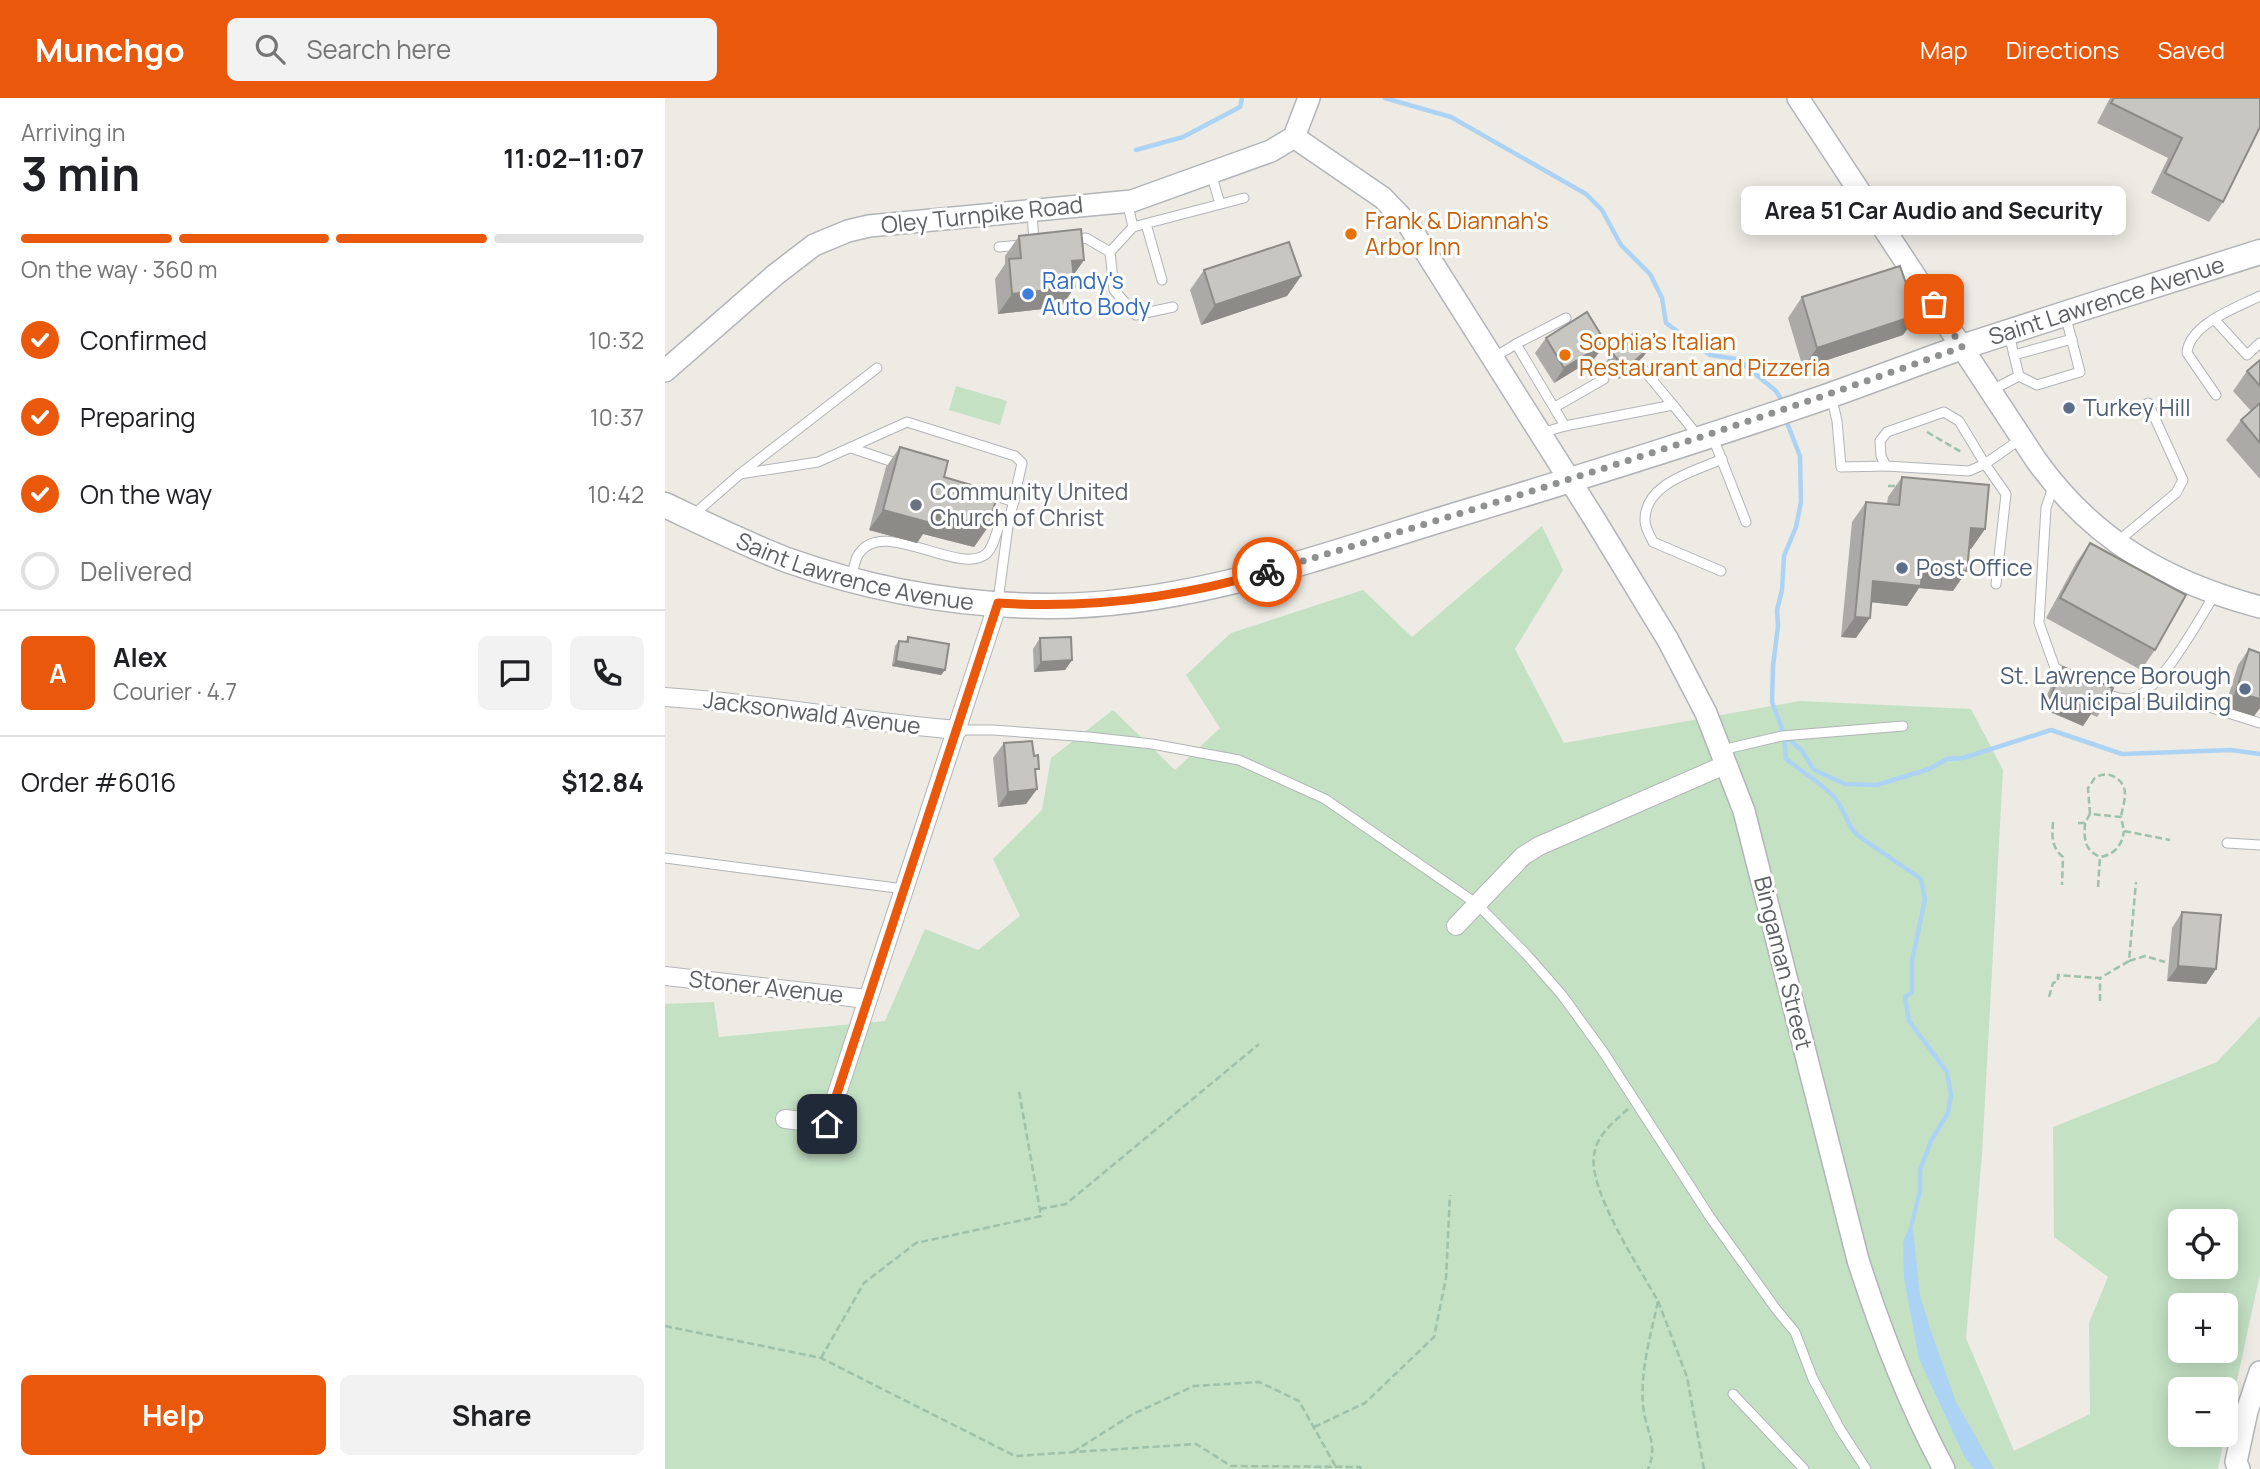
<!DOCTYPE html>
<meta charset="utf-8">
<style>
:root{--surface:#fff;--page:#f2f2f2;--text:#202124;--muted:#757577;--line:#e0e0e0;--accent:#ea580c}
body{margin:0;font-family:Manrope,sans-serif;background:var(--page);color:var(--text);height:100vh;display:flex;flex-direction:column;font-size:26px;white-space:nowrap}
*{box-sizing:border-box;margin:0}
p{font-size:23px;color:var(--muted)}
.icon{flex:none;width:38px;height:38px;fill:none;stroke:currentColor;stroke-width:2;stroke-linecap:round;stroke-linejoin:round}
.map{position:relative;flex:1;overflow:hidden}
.drawer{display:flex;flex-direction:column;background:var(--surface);width:665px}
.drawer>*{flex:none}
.controls{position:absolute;left:1503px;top:1111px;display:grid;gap:14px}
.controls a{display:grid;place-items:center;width:70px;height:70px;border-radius:10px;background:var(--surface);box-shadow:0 4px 18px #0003;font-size:35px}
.pin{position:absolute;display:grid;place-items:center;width:60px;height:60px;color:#fff;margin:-30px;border-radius:14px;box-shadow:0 4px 10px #0006}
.courier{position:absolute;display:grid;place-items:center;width:70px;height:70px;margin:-35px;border:5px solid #ea580c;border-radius:50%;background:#fff;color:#222;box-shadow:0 2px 9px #0007}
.bubble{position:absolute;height:49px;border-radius:10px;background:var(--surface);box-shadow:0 4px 18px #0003;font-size:23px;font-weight:700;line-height:49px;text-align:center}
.summary em{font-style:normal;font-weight:700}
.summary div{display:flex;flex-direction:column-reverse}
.summary{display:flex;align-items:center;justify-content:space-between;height:119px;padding:0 21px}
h1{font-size:46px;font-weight:700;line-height:52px}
.bar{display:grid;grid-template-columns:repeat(4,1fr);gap:10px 7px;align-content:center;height:84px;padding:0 21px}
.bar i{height:9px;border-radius:5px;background:var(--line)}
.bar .selected{background:var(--accent)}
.bar p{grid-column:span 4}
.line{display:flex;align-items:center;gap:18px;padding:0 21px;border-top:2px solid var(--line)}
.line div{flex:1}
.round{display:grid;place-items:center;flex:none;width:74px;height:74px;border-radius:10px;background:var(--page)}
ol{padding:0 21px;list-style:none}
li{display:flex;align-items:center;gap:21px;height:77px}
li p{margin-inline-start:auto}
li .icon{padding:7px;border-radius:50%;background:var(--accent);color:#fff;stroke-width:4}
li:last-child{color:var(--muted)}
li i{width:38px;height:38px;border:4px solid var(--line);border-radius:50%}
.cta{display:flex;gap:14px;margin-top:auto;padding:14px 21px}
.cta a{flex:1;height:80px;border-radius:10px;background:var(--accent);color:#fff;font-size:28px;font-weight:700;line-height:80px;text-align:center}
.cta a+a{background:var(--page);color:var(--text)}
header{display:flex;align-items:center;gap:42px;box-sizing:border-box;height:98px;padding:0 35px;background:var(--accent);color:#fff}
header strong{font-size:33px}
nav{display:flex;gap:38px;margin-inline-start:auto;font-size:24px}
.search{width:490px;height:63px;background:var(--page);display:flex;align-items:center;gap:18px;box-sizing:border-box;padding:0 24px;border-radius:10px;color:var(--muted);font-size:26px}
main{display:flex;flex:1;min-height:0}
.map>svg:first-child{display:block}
.green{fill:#c4e1c4;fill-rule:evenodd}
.water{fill:#add3f4}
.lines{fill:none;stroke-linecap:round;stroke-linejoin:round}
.stream{stroke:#add3f4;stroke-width:4.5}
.service-casing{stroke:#b1b4b8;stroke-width:11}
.minor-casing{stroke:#b1b4b8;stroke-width:20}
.tertiary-casing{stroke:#b1b4b8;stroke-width:24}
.secondary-casing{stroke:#b1b3b7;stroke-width:27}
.path{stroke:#9ec1a9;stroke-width:2.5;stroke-dasharray:7 3.5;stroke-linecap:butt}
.service{stroke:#fff;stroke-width:9}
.minor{stroke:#fff;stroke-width:18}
.tertiary{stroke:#fff;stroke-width:21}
.secondary{stroke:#fff;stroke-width:24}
.wall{fill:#acaaa6}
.shaded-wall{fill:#8c8b87}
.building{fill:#c8c6c1;stroke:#8c8b87;stroke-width:2}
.done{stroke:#8f9090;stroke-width:7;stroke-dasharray:0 12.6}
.route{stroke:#ea580c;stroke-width:9}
.food-dot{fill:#e8710a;stroke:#fff;stroke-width:2.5}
.shop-dot{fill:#3f7fe0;stroke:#fff;stroke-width:2.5}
.service-dot{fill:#5c6f8a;stroke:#fff;stroke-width:2.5}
.worship-dot{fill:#6b7280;stroke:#fff;stroke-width:2.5}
.labels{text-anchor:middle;stroke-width:6;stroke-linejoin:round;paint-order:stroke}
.street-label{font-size:23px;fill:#5c5f63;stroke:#fff}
.food-label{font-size:23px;fill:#c56008;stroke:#fff;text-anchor:start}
.shop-label{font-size:23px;fill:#366cbe;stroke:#fff;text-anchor:start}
.service-label{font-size:23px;fill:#4e5e75;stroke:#fff;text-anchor:start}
.worship-label{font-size:23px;fill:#5b616d;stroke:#fff;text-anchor:start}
</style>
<header>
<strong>Munchgo</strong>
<div class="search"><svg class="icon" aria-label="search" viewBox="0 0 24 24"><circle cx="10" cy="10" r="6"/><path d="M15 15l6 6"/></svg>Search here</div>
<nav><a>Map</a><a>Directions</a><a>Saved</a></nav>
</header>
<main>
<section class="drawer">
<div class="summary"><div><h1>3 min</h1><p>Arriving in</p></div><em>11:02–11:07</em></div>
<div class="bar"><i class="selected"></i><i class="selected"></i><i class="selected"></i><i></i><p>On the way · 360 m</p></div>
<ol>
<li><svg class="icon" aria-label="check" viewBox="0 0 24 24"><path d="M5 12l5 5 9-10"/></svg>Confirmed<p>10:32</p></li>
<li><svg class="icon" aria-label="check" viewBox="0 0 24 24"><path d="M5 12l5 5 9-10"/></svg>Preparing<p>10:37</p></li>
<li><svg class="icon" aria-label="check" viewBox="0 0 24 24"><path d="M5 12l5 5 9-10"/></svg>On the way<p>10:42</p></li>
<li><i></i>Delivered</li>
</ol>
<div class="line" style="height:126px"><b class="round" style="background:var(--accent);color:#fff">A</b><div><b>Alex</b><p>Courier · 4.7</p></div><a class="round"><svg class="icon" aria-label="chat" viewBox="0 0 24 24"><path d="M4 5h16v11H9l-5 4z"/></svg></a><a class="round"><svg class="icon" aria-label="phone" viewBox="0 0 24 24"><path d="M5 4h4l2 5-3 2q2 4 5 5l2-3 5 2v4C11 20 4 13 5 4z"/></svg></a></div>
<div class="line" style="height:91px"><div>Order #6016</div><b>$12.84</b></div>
<div class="cta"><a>Help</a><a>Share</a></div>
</section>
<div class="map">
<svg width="1595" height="1371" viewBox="0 0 1595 1371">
<rect width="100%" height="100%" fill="#edebe4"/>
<g class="green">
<path d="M291 288 342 303 335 327 284 312Z"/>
<path d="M877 428 898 472 850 551 899 645 1135 603 1306 611 1338 672 1317 1056 1301 1240 1349 1353 1425 1316 1424 1225 1443 1179 1389 1139 1388 1029 1552 964 1595 918V1176L1561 1333V1292H1516V1337H1560L1553 1371H0V906L49 904 54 939 220 923 260 831 313 852 355 818 328 761 377 712 386 660 448 612 510 672 555 630 521 577 566 535 698 492 747 539ZM1516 1124H1561V1169H1516ZM1516 1208H1561V1253H1516Z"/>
</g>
<path class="water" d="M1247 1122 1255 1197 1265 1230 1291 1304 1329 1371H1309L1300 1360 1254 1261 1239 1180 1238 1144Z"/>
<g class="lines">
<g class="stream">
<path d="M720 0 786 19 921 96 937 112 956 147 985 176 997 200 1001 225 1045 257 1072 261 1111 293 1119 306"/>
<path d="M471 52 518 39 575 9 577 0"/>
<path d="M1121 322 1135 358 1136 404 1131 429 1119 458 1117 492 1112 512 1113 528 1108 568 1107 604 1119 636 1121 661C1136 673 1156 685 1169 699 1180 711 1181 726 1192 737L1256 781 1260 801 1247 863V894L1240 899 1244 923 1282 974 1286 997 1283 1015 1266 1043 1255 1072V1093L1247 1125"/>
<path d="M1122 639 1137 653 1149 672 1180 686 1212 687 1264 671 1282 661 1298 660 1386 632 1457 656 1566 652 1595 656"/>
</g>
<g class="service-casing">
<g id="service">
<path d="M546 75 555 106"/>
<path d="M462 103 468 129 445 154 449 192 471 217 508 209"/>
<path d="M367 113 369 146"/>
<path d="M481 126 497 182"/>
<path d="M468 129 579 100"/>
<path d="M408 142 421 140 445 154"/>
<path d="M334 149 356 147"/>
<path d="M1549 221 1582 257 1595 245"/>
<path d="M851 246 901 220"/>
<path d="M1349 257 1407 241"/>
<path d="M828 260 851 246 900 328"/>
<path d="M978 271 1008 307"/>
<path d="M1354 278 1372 287 1415 274 1400 216"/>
<path d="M1325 293 1354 278 1344 236"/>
<path d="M1166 297 1172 323 1176 369 1221 368"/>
<path d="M1551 297 1522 255C1524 226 1573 209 1595 198"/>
<path d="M890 309 939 281"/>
<path d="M1279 314 1294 323 1320 366 1304 373 1221 368 1216 358 1215 343 1222 334Z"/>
<path d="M876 335 900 328 1008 307 1033 338"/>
<path d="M1047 337 1081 424"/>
<path d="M186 350 234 366"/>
<path d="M75 376 153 364 242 324 350 358 357 365 343 428 333 503"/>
<path d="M1389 386 1381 410 1374 525 1390 570 1404 577"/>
<path d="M320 394 349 404"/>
<path d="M27 418 75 376 212 270"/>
<path d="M1452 444 1511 395 1518 382 1483 305"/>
<path d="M1056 473 988 444C985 437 980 430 980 423 979 385 1029 374 1057 361"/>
<path d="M186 480C188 474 189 466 192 459 214 415 293 479 321 456 328 450 331 436 334 427L343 428"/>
<path d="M1331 486 1341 396 1320 366 1357 340"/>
<path d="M1435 593C1445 598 1459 604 1471 599 1499 587 1533 523 1550 496"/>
<path d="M1534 606 1595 625"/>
<path d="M293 632H328L424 639 487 646 574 662 660 701 812 806 861 856 897 897 939 955 1045 1119 1111 1211 1130 1234 1148 1281 1175 1331 1201 1371"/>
<path d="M1057 652 1117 638 1238 628"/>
<path d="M1562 745 1595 747"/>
<path d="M0 760 239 791"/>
<path d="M1068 1296 1139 1371"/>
</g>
</g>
<g class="minor-casing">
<g id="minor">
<path d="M0 599C98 605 195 624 293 632"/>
<path d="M791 828 858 758 874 748 1062 666"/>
<path d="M0 878 202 901"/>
<path d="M120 1021 162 1026 333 505"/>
</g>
</g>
<g class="tertiary-casing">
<g id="tertiary">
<path d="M1133 0 1371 362C1428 442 1501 484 1595 509"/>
<path d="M629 39 718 100 743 126 930 422 1003 542 1041 615 1079 713 1193 1162C1216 1234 1243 1304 1279 1371"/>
<path d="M0 273 110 177 149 147 183 133 204 128 467 103 606 53 629 39 644 0"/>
<path d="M1574 1371 1571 1364 1582 1313 1595 1274"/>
</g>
</g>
<g class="secondary-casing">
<g id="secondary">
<path id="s1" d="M0 407C40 426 80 446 122 462 206 492 296 508 385 508 525 508 659 457 791 417 917 379 1042 340 1166 297 1211 281 1255 264 1300 248 1398 216 1497 185 1595 154"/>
</g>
</g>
<g class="path">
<path d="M1262 334 1298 355"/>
<path d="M1223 388H1232"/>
<path d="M1425 716 1423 690C1426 687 1427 683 1430 680 1443 671 1460 681 1460 696 1460 703 1457 712 1456 719"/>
<path d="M1388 724C1387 738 1386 749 1398 759L1397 787"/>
<path d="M1413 725H1420L1425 716 1456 719 1459 733 1505 742"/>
<path d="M1420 725C1419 742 1419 751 1435 759"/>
<path d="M1433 789 1435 759C1449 757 1457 748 1459 733"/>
<path d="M1464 863 1480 858 1500 864"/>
<path d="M1384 899 1388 885 1393 883V877L1435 880 1464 863 1471 784"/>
<path d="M1435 903V880"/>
<path d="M963 1011C949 1024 932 1036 929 1057 923 1092 975 1171 993 1203 986 1236 975 1273 978 1307 980 1332 994 1346 983 1371"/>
<path d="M375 1111 401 1106 594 946"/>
<path d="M993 1203 1022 1279 1039 1371"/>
<path d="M0 1228 156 1260 350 1358 531 1346 566 1368 695 1369 696 1371"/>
<path d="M156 1260 199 1185 251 1145 376 1118 354 993"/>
<path d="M649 1329 700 1305 769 1239 781 1180 785 1097"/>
<path d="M408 1354 468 1316 529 1288 594 1284 634 1303 672 1371"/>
</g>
<use href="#service" class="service"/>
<use href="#minor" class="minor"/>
<use href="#tertiary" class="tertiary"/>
<use href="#secondary" class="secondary"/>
</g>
<g class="wall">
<path d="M1445 0H1595L1558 104 1544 124 1486 95 1503 60 1432 25Z"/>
<path d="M354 138 419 162 408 177 396 209 333 216 330 181 340 166V158Z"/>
<path d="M539 172 636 178 622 198 536 227 525 192Z"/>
<path d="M1137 199 1252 217 1238 237 1138 270 1123 220Z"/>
<path d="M881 240 930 260 889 285 870 255Z"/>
<path d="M985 249 978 259 954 281 940 266 947 255Z"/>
<path d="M1595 262V381L1561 342 1576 322 1586 313 1568 293 1582 273Z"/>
<path d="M235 349 279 379 323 429 309 449 258 436 252 445 204 432 221 369Z"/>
<path d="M1237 379 1320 431 1306 451H1304L1288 493 1254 490 1242 508 1206 504 1191 540 1176 539 1187 424 1201 404 1222 406 1223 399Z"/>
<path d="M1425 445 1490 552 1476 572 1381 520 1411 465Z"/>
<path d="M243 539 280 572 276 577 227 568 230 548 234 543 240 544Z"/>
<path d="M375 540 407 562 400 572 369 574 368 551Z"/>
<path d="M1584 551 1595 555V610L1589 618 1560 609 1573 567Z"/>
<path d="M1398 569 1442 603 1432 619 1426 616 1418 628 1376 610 1388 584Z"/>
<path d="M339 645 370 676 372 691 361 706 333 709 328 660Z"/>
<path d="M1517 814 1551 871 1541 886 1502 883 1507 830Z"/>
</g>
<g class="shaded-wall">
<path d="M419 162 405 182 407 163Z"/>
<path d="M636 178 622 198 536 227 550 207Z"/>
<path d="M410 189 396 209 333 216 347 196Z"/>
<path d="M1252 217 1238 237 1138 270 1152 250Z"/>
<path d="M941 245 930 260 889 285 899 270Z"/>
<path d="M985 249 978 259 954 281 961 271Z"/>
<path d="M218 412 269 415 323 429 309 449 258 436 252 445 204 432Z"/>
<path d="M1306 430 1320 431 1306 451 1292 450Z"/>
<path d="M1257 469 1302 473 1288 493 1254 490 1242 508 1194 503 1208 483Z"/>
<path d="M1190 519 1205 520 1191 540 1176 539Z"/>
<path d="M407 562 400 572 369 574 376 564Z"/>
<path d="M231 563 280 572 276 577 227 568Z"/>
<path d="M1571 594 1595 601V610L1589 618 1560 609Z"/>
<path d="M1387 595 1428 613 1418 628 1376 610Z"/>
<path d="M372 691 361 706 333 709 343 694Z"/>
<path d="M1513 868 1551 871 1541 886 1502 883Z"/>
</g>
<g class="building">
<path d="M1449 0H1595V29L1558 104 1500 75 1517 40 1446 5Z"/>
<path d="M416 131 419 162 407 163 410 189 347 196 344 161 356 160 354 138Z"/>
<path d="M624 144 636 178 550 207 539 172Z"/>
<path d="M1235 168 1252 217 1152 250 1137 199Z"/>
<path d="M922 214 941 245 899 270 881 240Z"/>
<path d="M971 233 985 249 961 271 947 255Z"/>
<path d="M1595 262V288L1582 273Z"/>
<path d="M1595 305V345L1576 322Z"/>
<path d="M235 349 283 363 279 379 333 395 323 429 269 415 266 425 218 412Z"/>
<path d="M1237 379 1324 387 1320 431 1306 430 1302 473 1257 469 1256 488 1208 483 1205 520 1190 519 1201 404 1234 407Z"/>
<path d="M1425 445 1521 497 1490 552 1395 500Z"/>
<path d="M243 539 284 546 280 572 231 563 234 543 243 544Z"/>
<path d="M406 539 407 562 376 564 375 540Z"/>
<path d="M1584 551 1595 555V601L1571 594Z"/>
<path d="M1398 569 1448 590 1442 603 1434 600 1428 613 1387 595Z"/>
<path d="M367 643 369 658 373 657 374 671H370L372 691 343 694 339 645Z"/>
<path d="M1517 814 1556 817 1551 871 1513 868Z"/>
</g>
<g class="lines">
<path class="done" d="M602 474C835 404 1068 332 1297 249L1269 206"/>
<path class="route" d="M162 1026 333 505C425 511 513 500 602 474"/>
</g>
<g class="food-dot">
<circle cx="686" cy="136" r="7"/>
<circle cx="900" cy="257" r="7"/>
</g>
<circle class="shop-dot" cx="363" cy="196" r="7"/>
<g class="service-dot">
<circle cx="1404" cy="310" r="7"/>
<circle cx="1237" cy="470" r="7"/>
<circle cx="1580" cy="591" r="7"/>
</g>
<circle class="worship-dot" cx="251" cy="407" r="7"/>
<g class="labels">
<g class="street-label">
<text transform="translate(317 117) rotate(-6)" y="8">Oley Turnpike Road</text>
<text dy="8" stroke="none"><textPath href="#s1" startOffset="1505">Saint Lawrence Avenue</textPath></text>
<text dy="8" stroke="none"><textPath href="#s1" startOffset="203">Saint Lawrence Avenue</textPath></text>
<text transform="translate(147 615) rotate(7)" y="8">Jacksonwald Avenue</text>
<text transform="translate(1118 865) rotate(76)" y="8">Bingaman Street</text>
<text transform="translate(101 889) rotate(6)" y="8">Stoner Avenue</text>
</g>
<g class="food-label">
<text x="700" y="131">Frank &amp; Diannah's<tspan x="700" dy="26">Arbor Inn</tspan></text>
<text x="914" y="252">Sophia's Italian<tspan x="914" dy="26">Restaurant and Pizzeria</tspan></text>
</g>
<g class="shop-label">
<text x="377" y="191">Randy's<tspan x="377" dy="26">Auto Body</tspan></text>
</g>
<g class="service-label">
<text x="1418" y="318">Turkey Hill</text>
<text x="1251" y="478">Post Office</text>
<text x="1566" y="586" text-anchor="end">St. Lawrence Borough<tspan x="1566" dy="26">Municipal Building</tspan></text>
</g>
<g class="worship-label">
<text x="265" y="402">Community United<tspan x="265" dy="26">Church of Christ</tspan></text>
</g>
</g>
</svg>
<div class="controls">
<a><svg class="icon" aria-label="locate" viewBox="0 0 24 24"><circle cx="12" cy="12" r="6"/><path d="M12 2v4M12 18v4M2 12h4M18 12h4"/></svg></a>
<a>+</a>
<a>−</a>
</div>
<div class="pin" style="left:1269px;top:206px;background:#ea580c"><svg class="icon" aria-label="bag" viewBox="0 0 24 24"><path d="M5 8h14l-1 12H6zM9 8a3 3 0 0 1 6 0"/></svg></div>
<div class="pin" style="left:162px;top:1026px;background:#1f2937"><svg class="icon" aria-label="home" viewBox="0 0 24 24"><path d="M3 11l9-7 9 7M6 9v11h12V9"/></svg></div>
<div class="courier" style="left:602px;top:474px"><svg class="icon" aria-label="bike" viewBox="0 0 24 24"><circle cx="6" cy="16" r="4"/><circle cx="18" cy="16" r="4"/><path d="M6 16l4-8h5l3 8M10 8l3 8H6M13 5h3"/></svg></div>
<div class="bubble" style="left:1076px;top:88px;width:385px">Area 51 Car Audio and Security</div>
</div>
</main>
